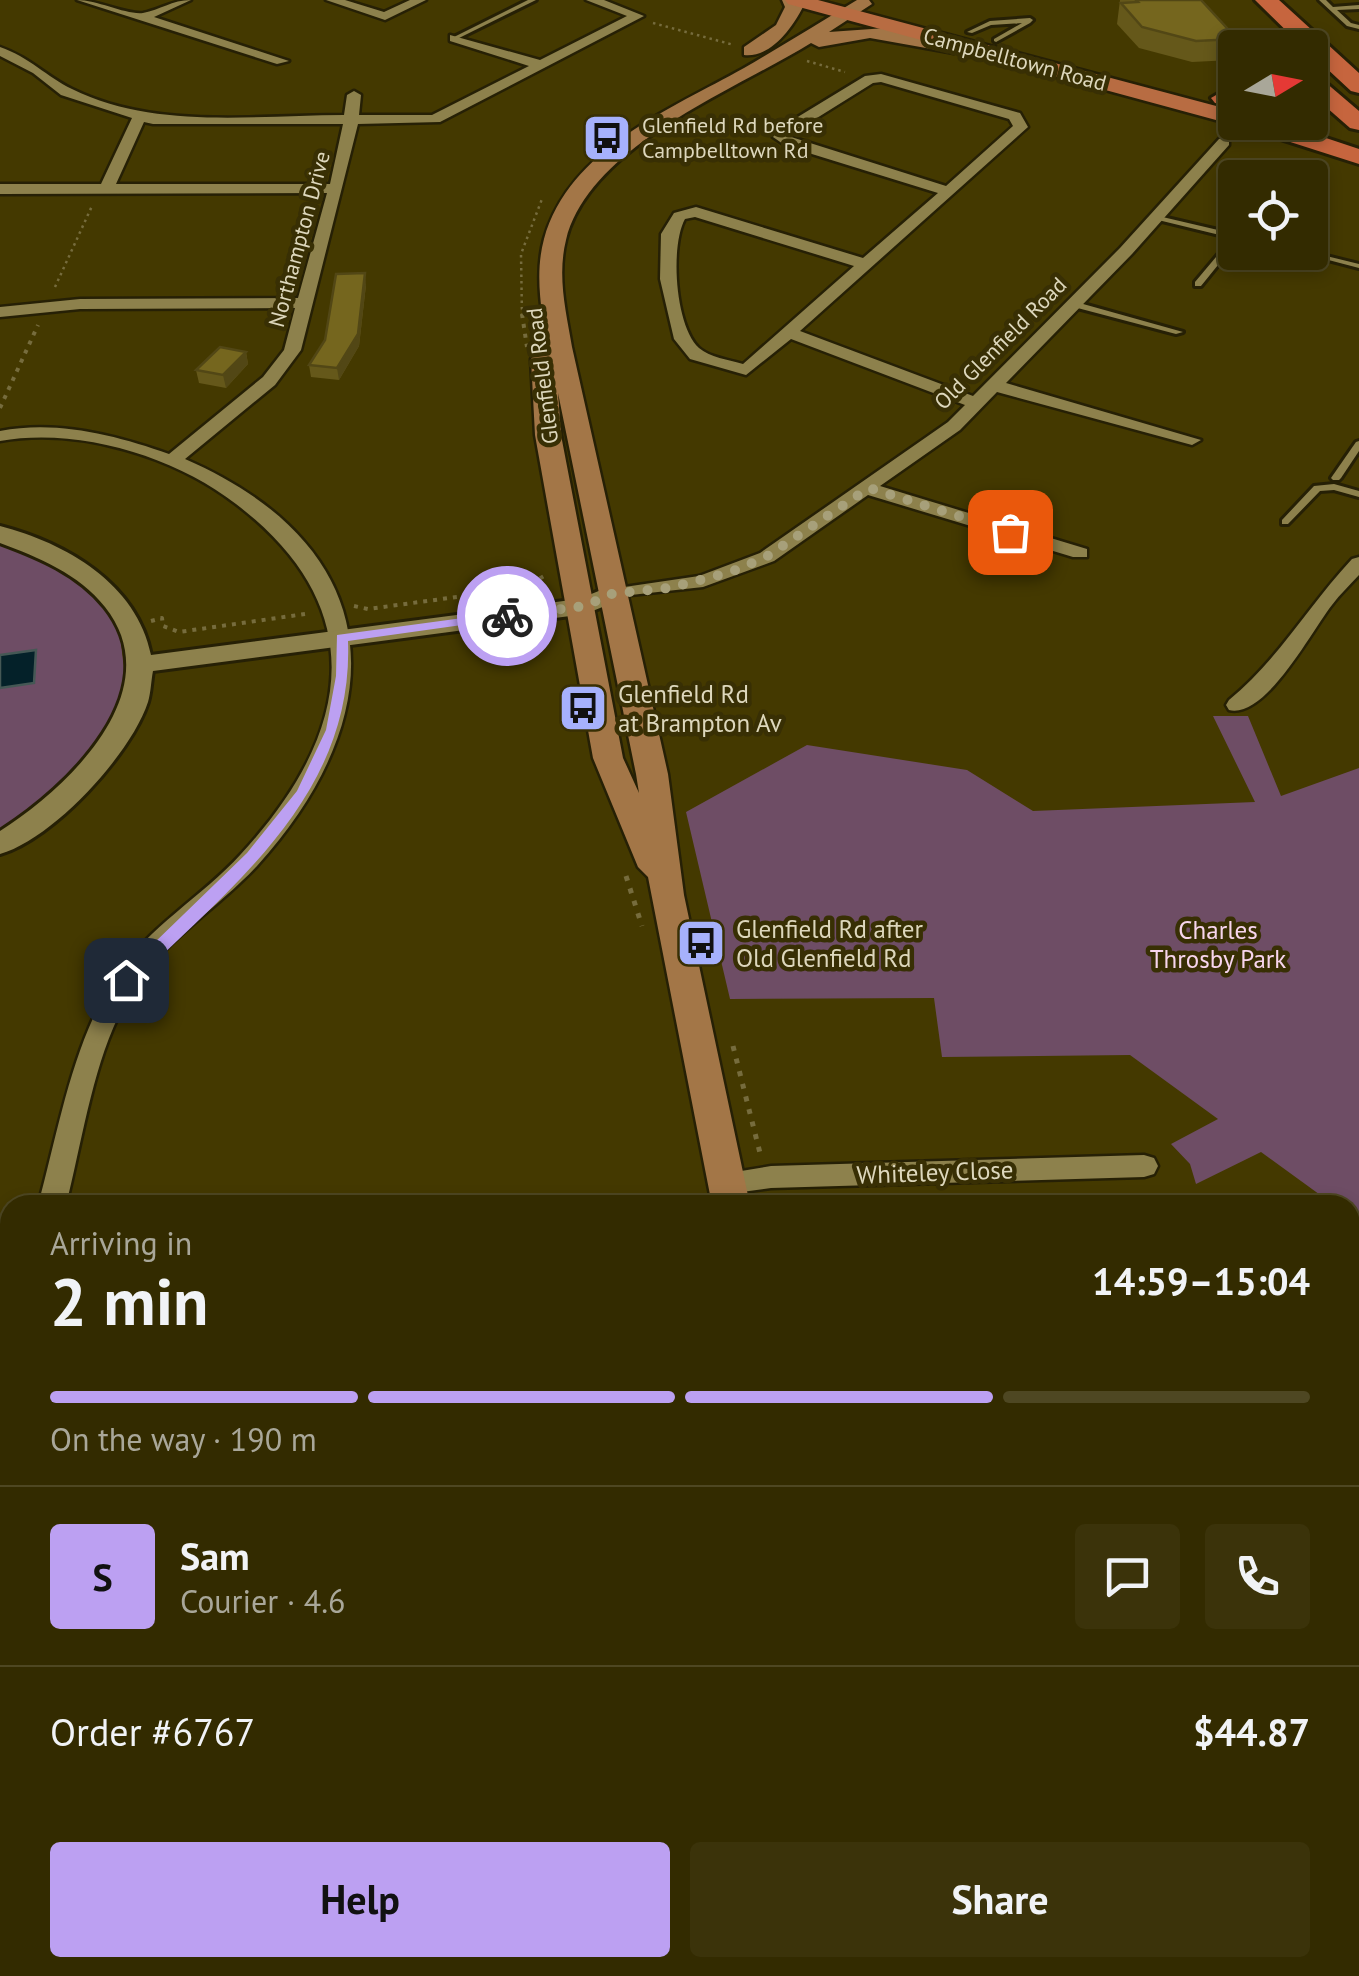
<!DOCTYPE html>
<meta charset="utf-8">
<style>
:root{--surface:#332b00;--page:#3b330a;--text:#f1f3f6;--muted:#a9a799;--line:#4e4722;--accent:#bca0f2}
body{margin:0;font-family:"PT Sans",sans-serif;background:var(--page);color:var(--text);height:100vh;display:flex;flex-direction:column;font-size:38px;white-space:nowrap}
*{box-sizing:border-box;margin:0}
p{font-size:32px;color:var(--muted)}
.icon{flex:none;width:55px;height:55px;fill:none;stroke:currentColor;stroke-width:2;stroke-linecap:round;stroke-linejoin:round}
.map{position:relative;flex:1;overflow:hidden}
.drawer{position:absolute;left:0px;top:1195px;width:1360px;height:782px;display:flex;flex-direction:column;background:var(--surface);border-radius:30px 30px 0 0;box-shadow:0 5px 15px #0003,0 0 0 2px var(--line)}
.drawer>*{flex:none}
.needle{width:65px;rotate:80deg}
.buttons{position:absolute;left:1218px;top:30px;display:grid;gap:20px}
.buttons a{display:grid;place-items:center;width:110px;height:110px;border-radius:10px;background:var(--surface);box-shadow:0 5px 15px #0003,0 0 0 2px var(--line);font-size:50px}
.pin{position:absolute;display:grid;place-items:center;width:85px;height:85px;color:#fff;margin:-42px;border-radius:20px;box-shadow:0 5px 15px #0006}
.courier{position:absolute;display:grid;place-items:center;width:100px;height:100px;margin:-50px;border:8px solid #bca0f2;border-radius:50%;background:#fff;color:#222;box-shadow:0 2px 12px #0007}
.summary em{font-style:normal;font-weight:700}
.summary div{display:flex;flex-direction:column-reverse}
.summary{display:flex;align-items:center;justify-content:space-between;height:170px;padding:0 50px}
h1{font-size:65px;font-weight:700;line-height:75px}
.bar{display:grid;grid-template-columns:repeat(4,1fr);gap:15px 10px;align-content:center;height:120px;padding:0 50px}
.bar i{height:12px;border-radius:8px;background:var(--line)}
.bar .current{background:var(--accent)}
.bar p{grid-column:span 4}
.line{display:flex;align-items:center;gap:25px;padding:0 50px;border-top:2px solid var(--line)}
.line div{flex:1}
.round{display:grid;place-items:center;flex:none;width:105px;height:105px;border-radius:10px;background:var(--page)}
.action{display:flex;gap:20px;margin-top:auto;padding:20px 50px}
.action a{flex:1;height:115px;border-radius:10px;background:var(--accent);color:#111;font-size:40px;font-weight:700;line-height:115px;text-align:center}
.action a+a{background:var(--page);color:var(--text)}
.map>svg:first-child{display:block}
.green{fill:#6e4d65}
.water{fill:#042129;stroke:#455855;stroke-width:2.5}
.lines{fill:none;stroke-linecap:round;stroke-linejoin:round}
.service-casing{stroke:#262005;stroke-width:6}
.minor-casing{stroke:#262005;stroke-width:5}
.tertiary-casing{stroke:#262005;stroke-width:6}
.secondary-casing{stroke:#262005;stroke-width:5}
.primary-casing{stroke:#262005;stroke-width:5}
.trunk-casing{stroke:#262005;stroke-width:6}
.path-far3{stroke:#766c3d;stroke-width:2.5;stroke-dasharray:2.5 4;stroke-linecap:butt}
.path-far2{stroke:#766c3d;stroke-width:4;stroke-dasharray:4 6;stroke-linecap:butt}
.path-far1{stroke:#766c3d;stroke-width:5;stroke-dasharray:5 8;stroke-linecap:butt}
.path{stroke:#766c3d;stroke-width:6;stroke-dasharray:6 10;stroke-linecap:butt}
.service{fill:#8d814c;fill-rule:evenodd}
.minor{fill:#8d814c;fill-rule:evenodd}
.tertiary{fill:#8d814c;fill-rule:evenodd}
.secondary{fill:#a37647;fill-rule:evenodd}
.primary{fill:#b86c42;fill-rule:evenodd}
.trunk{fill:#c6653e;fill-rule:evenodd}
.wall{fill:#65581a}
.shaded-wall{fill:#524715}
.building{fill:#75661e;stroke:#524715;stroke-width:2.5}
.route{fill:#bca0f2}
.done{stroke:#a7a07a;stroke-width:10;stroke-dasharray:0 18}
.labels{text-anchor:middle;stroke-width:9;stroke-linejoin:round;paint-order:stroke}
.far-street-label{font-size:22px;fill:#ddd7bc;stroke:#382f04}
.far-poi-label{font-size:22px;fill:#ddd7bc;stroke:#382f04;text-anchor:start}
.poi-label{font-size:25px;fill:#ddd7bc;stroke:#382f04;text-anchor:start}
.park-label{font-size:25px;fill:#f7d5ed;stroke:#382f04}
.street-label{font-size:25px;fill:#ddd7bc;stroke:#382f04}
</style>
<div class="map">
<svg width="1359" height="1976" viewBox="0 0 1359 1976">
<rect width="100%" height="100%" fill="#443900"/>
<g class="green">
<path d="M0 542 54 560 108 606 120 635 125 678 117 709 99 747 59 790 0 833Z"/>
<path d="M1213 716H1248L1281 796 1359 768V1223L1350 1217V1205H1334L1261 1152 1196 1184 1190 1164 1171 1144 1218 1119 1130 1055 942 1057 934 998 730 999 686 812 807 745 967 770 1033 811 1255 802Z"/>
</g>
<path class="water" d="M36 650 34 683 0 688V655Z"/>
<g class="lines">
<g class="service-casing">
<g id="service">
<path d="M528 0H536L457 39 452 38Z"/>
<path d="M1319 0H1326L1333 7 1359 5V9L1337 10 1351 23 1359 25V29L1347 26Z"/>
<path d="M1030 18 1033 20 1030 23 996 42 994 41V39L1022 23 991 25 972 33 967 32 990 21Z"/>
<path d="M1154 215 1235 234V244L1201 286H1195V282L1232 238 1154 219Z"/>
<path d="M1298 252H1310L1359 264V268Z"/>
<path d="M1070 302H1076L1183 332 1176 334 1070 306Z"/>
<path d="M1359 441V451L1341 478 1339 480H1333L1331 478 1356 442Z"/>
<path d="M1334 484 1359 491V497L1334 490 1320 491 1288 524H1282V520L1314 486Z"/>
</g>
</g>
<g class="minor-casing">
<g id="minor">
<path d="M77 0C98 0 126 15 143 13 160 10 172 0 191 0L154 17 289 61 277 64Z"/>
<path d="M326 0H345L384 12 410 0H426L385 20Z"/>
<path d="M586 0H604L644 16 440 122 358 124 301 350 275 385 185 459C387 547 397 711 257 866 218 908 166 939 134 988 94 1050 84 1135 66 1205H38C59 1129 72 1043 116 976 149 926 202 897 241 854 350 736 375 610 236 504 174 456 78 427 0 441V431C57 420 115 435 169 454L263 377 284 350 295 308 80 309 0 317V307L80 299 298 298 327 193 0 194V184H101L132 118 61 95 33 73 0 56V47C29 57 47 77 72 89 155 130 255 115 344 115L347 95 354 91 361 95 359 115H432L529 66 450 41V35L540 60 627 16ZM144 122 153 124H343L330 184H116Z"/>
<path d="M881 74 1020 113 1028 127 800 331 973 396 1120 248 1219 139H1229V145L1132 254 1006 383 1201 440 1192 445 997 392 960 430 880 486 1087 549V557H1073L868 495 774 561 703 587 604 598V590L699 576 760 553 948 422 965 405 791 339 746 375 690 359 674 339 660 279 661 234 674 213 696 207 863 258 938 193 786 146 773 137 778 129 865 76ZM881 82 1009 119 1013 126 946 186 788 136 873 83ZM695 217 854 266 743 364C729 360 709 357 699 348 675 326 670 246 685 219Z"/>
<path d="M1359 557V575C1350 585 1340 594 1332 605 1312 630 1266 719 1229 710L1226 705 1229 700C1278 660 1309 605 1352 559Z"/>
<path d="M1144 1155 1154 1158 1158 1166 1154 1174 1144 1177 771 1188 727 1194 717 1191 713 1183 717 1175 771 1166Z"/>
<path d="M10 1352V1413L0 1416V1356Z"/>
<path d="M1350 1657 1359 1660V1702L1350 1698Z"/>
<rect x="0" y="1769" width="10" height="34"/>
<path d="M475 1968H512L513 1976H475Z"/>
</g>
</g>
<g class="tertiary-casing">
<path id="tertiary" d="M0 526C66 543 137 584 151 655L579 599 611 586 624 594 620 600 585 614 153 671C151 681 151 692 148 702 131 754 53 839 0 854V831C68 788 171 690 105 607 79 574 38 557 0 543Z"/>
</g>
<g class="secondary-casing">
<g id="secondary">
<path d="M782 0H800L803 7C792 28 771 58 744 55V47L776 25 785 7Z"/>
<path d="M857 0H869L872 4 829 32 886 28 954 41 963 47 954 53 870 38 819 47 811 43C735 90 589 146 566 240 557 276 566 312 572 347L668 774 684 895 750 1205H712L648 877 638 867 593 758 535 435 531 359 535 354 549 353C542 316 534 276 544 239 569 149 671 109 744 68 782 46 819 23 857 0ZM558 393 636 774 639 793 623 758 561 435Z"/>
<path d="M864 1968H916L918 1976H866Z"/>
</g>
</g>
<g class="primary-casing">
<path id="primary" d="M785 0H818L1235 111V122H1243L1227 123 788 4Z"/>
</g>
<g class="trunk-casing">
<g id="trunk">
<path d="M1255 0H1279L1359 73V93L1351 91 1310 53V48H1304Z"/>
<path d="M1310 74 1318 76 1359 111V130L1350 128 1310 93Z"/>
<path d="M1223 91 1235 92V106L1215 103 1211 98Z"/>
<path d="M1240 122H1278L1359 149V164L1243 127Z"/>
</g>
</g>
<g class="path-far3">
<path d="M653 23 734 45"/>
<path d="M807 61 845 72"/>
<path d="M55 287 92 206"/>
<path d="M522 316 521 254 542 199"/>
</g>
<g class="path-far2">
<path d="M522 314 527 347"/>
<path d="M0 408 38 325"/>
<path d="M354 606 368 609 523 588 546 575"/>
<path d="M151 621 162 618 163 626 179 632 305 614"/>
</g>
<g class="path-far1">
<path d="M626 876 642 926"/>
<path d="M733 1046 761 1157"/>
</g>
<path class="path" d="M942 1968 944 1976"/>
<use href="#service" class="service"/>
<use href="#minor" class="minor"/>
<use href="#tertiary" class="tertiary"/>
<use href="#secondary" class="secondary"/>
<use href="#primary" class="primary"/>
<use href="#trunk" class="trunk"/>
</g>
<g class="wall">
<path d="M1120 0H1201L1237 39 1232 60 1192 62 1139 48 1117 24Z"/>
<path d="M366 285 359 346 339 380 311 377 309 365Z"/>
<path d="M246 352 248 364 226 388 199 383 196 370Z"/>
</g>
<g class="shaded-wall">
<path d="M365 273 366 285 359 346 339 380 337 368Z"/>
<path d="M246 352 248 364 226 388 223 375Z"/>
</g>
<g class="building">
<path d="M1136 0H1201L1237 39 1196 41 1142 27 1121 3 1138 2Z"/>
<path d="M365 273 358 334 337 368 309 365 325 340 336 274Z"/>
<path d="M220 347 246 352 223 375 196 370Z"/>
</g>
<path class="route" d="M507 612 513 616 511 618 348 641C354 795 231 887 131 985H120V976L247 853 297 791 326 730 336 676 337 635Z"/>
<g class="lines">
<path class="done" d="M507 616 585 606 611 594 669 588 731 572 766 557 869 488 1010 532"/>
</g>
<defs>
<g id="bus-square" transform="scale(2.5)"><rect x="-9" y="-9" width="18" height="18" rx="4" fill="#a6b1fc" stroke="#382f04"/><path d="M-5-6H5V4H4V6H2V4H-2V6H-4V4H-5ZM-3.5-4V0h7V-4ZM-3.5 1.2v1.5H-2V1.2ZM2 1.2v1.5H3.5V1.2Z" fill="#111"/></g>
</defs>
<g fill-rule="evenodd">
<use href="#bus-square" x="607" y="138"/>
<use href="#bus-square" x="583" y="708"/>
<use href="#bus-square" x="701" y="943"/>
</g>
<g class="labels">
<g class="far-street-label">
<text transform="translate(1015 59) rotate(15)" y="8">Campbelltown Road</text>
<text transform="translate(299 239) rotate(-75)" y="8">Northampton Drive</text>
<text transform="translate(1000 343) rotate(-45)" y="8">Old Glenfield Road</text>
<text transform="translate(542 376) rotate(-97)" y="8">Glenfield Road</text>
</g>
<g class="far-poi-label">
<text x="642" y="133">Glenfield Rd before<tspan x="642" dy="25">Campbelltown Rd</tspan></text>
</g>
<g class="poi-label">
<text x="618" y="703">Glenfield Rd<tspan x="618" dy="29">at Brampton Av</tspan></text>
<text x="736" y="938">Glenfield Rd after<tspan x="736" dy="29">Old Glenfield Rd</tspan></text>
</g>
<g class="park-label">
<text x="1218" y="939">Charles<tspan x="1218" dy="29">Throsby Park</tspan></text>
</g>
<g class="street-label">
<text transform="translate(935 1172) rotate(-2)" y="9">Whiteley Close</text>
</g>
</g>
</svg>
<div class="buttons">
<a><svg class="needle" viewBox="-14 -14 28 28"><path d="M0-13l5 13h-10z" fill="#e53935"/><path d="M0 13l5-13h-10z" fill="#a9a799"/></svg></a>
<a><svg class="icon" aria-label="locate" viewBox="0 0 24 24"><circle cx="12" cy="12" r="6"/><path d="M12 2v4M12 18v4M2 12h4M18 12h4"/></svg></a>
</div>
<div class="pin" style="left:1010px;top:532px;background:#ea580c"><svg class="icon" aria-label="bag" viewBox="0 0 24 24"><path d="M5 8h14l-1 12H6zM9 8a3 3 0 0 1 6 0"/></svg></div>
<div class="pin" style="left:126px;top:980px;background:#1f2937"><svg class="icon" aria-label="home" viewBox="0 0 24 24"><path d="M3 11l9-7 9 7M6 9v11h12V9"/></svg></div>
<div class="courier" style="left:507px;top:616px"><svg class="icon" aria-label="bike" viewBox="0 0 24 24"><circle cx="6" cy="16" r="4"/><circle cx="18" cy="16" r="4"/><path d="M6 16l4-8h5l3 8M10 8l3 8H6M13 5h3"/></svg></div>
<section class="drawer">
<div class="summary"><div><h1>2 min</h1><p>Arriving in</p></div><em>14:59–15:04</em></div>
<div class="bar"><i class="current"></i><i class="current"></i><i class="current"></i><i></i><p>On the way · 190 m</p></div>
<div class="line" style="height:180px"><b class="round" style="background:var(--accent);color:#111">S</b><div><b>Sam</b><p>Courier · 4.6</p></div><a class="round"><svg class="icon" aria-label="chat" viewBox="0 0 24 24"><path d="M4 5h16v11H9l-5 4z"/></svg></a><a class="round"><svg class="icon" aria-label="phone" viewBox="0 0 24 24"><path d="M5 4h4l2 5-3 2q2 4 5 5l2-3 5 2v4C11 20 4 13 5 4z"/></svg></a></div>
<div class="line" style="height:130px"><div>Order #6767</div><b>$44.87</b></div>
<div class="action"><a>Help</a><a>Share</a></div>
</section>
</div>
